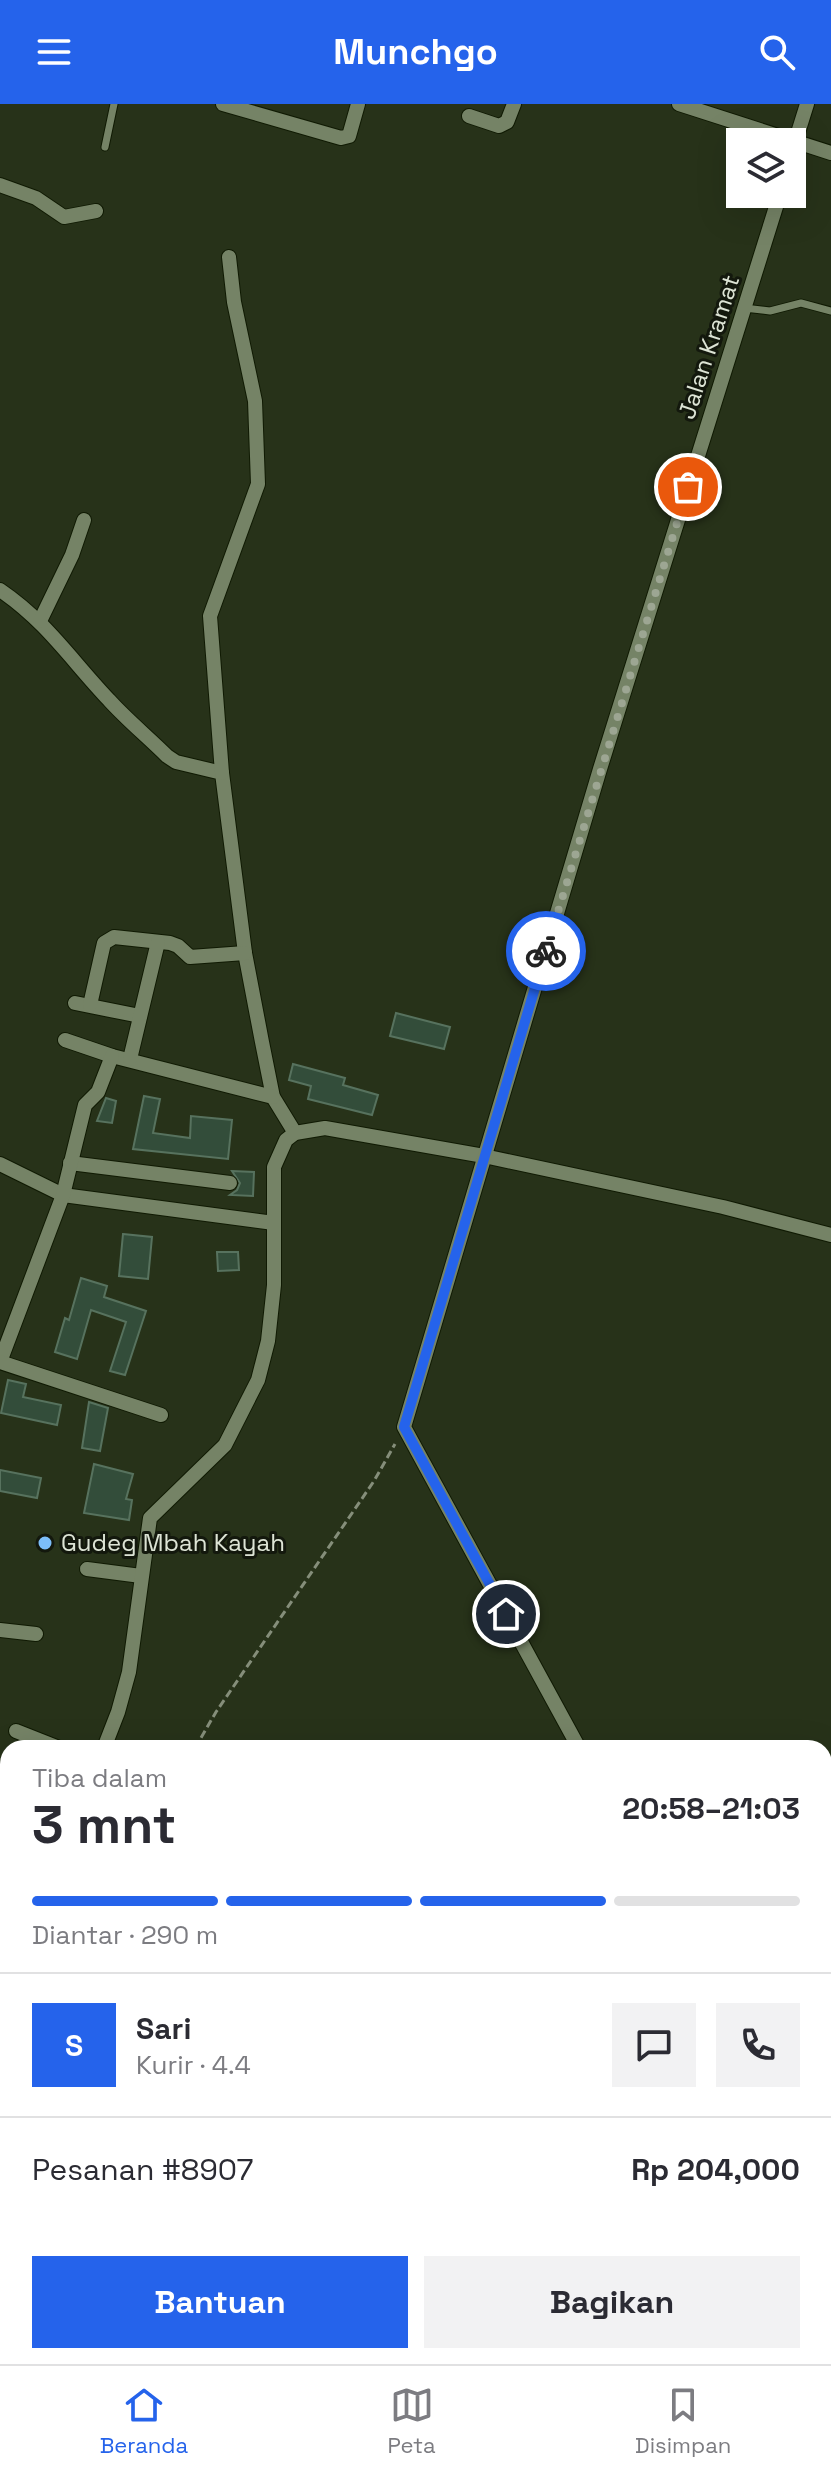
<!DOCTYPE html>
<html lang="id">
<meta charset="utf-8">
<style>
:root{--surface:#fff;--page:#f2f2f3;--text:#2b2b33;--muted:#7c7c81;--line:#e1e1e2;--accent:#2563eb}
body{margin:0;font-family:"Space Grotesk",sans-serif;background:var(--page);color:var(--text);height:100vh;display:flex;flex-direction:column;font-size:30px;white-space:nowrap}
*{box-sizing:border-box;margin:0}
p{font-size:26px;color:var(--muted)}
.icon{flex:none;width:44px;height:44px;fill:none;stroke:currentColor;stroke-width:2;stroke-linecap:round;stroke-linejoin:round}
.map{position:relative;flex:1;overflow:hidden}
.panel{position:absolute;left:0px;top:1636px;width:832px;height:624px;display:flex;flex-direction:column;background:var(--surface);border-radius:24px 24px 0 0;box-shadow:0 8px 32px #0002}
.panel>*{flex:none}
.fabs{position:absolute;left:726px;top:24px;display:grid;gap:16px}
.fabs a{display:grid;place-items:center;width:80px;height:80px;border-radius:0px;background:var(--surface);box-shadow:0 8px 32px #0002;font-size:40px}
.pin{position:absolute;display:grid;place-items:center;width:68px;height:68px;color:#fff;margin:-34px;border:4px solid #fff;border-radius:50%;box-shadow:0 2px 8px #0007}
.courier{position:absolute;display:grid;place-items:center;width:80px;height:80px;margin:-40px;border:6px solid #2563eb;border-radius:50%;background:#fff;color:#222;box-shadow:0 2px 10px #0007}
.overview em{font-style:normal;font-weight:600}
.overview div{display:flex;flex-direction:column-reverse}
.overview{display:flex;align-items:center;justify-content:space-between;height:136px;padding:0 32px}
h1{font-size:52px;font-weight:600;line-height:60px}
.bar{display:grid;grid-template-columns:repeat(4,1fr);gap:12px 8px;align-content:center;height:96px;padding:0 32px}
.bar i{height:10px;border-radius:6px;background:var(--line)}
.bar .current{background:var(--accent)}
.bar p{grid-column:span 4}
.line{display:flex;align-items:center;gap:20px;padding:0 32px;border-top:2px solid var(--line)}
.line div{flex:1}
.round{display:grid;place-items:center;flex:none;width:84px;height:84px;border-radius:0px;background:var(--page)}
.primary-button{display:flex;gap:16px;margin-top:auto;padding:16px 32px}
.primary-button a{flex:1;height:92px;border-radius:0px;background:var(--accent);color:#fff;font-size:32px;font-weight:600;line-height:92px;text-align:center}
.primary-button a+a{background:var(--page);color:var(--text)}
header{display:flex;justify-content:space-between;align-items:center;height:104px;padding:0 32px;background:var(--accent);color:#fff;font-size:36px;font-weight:600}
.tab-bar{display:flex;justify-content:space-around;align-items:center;height:112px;border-top:2px solid var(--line);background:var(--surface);font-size:22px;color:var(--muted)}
.tab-bar a{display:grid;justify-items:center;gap:4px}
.tab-bar .current{color:var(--accent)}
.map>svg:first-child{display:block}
.building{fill:#334d3a;stroke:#57725e;stroke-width:2}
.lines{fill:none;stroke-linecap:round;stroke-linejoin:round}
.lane-casing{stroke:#101a03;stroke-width:9}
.street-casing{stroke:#101a03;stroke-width:16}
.path{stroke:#858e7a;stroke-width:3;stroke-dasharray:8 4;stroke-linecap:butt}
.lane{stroke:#758366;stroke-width:7}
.street{stroke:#758366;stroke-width:14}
.done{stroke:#9da693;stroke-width:8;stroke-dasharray:0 14.4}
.route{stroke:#2563eb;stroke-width:10}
.poi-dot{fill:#7cbef9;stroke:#13180d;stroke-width:3}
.labels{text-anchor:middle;stroke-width:6;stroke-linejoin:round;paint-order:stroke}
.street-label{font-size:24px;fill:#dde4d5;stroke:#13180d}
.poi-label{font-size:24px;fill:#dde4d5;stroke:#13180d;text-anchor:start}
</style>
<header><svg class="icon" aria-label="menu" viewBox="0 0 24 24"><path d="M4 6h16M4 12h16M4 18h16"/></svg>Munchgo<svg class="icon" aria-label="search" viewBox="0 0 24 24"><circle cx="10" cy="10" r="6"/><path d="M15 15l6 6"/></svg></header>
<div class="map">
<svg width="831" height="2260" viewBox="0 0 831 2260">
<rect width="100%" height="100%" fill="#273219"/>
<g class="building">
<path d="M396 909 450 923 444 945 390 932Z"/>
<path d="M293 960 345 974 343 981 378 991 372 1011 308 995 311 982 289 976Z"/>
<path d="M144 992 160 995 153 1029 190 1034 191 1012 232 1016 228 1055 133 1045Z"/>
<path d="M106 994 116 997 112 1019 97 1017Z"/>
<path d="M232 1067 254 1068 253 1092 230 1091 237 1086 240 1079Z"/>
<path d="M123 1130 152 1133 148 1175 119 1172Z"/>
<path d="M217 1148H238L239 1166 218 1167Z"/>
<path d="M81 1174 107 1182 104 1193 146 1207 125 1271 110 1267 126 1218 91 1206 77 1255 55 1248 65 1214 69 1216Z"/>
<path d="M8 1276 26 1280 23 1293 61 1301 57 1321 1 1309Z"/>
<path d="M89 1298 108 1304 100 1347 82 1344Z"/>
<path d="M94 1360 133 1370 126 1395 132 1396 129 1416 84 1409Z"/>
<path d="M0 1366 41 1374 37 1394 0 1387Z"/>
</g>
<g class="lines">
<g class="lane-casing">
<g id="lane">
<path d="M105 43 114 0"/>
<path d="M744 204 770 207 801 199 831 207"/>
</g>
</g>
<g class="street-casing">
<g id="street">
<path d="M223 0 341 34 349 32 358 0"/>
<path d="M679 0 831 49"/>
<path d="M469 12 499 22 507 18 514 0"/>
<path d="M792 48 807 0"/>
<path d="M0 81 36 94 64 113 96 107"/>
<path d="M0 486C47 518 71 556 109 596 127 616 148 633 167 652L176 658 222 669 245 849 262 938 273 993 295 1029"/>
<path d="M40 517 72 451 84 416"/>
<path d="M222 669 210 512 258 380 255 297 234 198 229 153"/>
<path d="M75 899 140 912"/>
<path d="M90 901 104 839 114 833 170 839 178 842 190 853 245 849"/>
<path d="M65 936 112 952 273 993"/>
<path d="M130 955 158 838"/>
<path d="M70 1059 230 1079"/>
<path d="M0 1060 63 1091 274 1119"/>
<path d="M0 1258 63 1091 85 1001 98 988 112 952"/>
<path d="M0 1258 161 1311"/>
<path d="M87 1465 141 1472"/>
<path d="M0 1526 36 1530"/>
<path d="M16 1627 59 1644"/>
<path d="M104 1644 118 1608 129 1568 150 1414 225 1341 258 1276 268 1237 274 1181V1063L286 1036 295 1029 325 1024 484 1052 723 1103 831 1131"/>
<path d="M579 1644 404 1323 600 665 780 90"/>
<path d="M0 1719 8 1726"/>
<path d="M0 1940 8 1918"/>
<path d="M824 2093 831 2106"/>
</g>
</g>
<g class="path">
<path d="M195 1644 216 1608 374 1377 395 1340"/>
<path d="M247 2260 251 2252"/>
</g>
<use href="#lane" class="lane"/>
<use href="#street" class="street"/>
</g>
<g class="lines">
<path class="done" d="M546 847 688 383"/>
<path class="route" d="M506 1510 404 1323 546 847"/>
</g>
<circle class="poi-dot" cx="45" cy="1439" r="8"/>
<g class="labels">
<g class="street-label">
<text transform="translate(709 243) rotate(-72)" y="8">Jalan Kramat</text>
</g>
<g class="poi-label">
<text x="61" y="1447">Gudeg Mbah Kayah</text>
</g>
</g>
</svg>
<div class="fabs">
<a><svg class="icon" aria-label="layers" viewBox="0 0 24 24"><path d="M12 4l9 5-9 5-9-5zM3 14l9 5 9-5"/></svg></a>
</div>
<div class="pin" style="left:688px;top:383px;background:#ea580c"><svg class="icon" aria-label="bag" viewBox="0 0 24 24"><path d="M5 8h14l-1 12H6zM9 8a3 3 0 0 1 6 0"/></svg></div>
<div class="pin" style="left:506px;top:1510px;background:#1f2937"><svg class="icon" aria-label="home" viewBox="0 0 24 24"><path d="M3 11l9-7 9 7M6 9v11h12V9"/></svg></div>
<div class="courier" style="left:546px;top:847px"><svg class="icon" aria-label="bike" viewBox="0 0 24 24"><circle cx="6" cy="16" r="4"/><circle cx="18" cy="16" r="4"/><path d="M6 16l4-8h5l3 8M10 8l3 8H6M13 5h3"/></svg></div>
<section class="panel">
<div class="overview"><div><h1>3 mnt</h1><p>Tiba dalam</p></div><em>20:58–21:03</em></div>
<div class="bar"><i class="current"></i><i class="current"></i><i class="current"></i><i></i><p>Diantar · 290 m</p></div>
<div class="line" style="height:144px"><b class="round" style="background:var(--accent);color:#fff">S</b><div><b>Sari</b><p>Kurir · 4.4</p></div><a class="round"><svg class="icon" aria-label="chat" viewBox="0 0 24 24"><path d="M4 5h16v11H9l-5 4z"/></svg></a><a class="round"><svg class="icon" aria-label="phone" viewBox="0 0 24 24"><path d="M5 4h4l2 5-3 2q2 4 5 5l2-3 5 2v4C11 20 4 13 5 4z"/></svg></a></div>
<div class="line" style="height:104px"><div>Pesanan #8907</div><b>Rp 204,000</b></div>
<div class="primary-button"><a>Bantuan</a><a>Bagikan</a></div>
</section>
</div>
<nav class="tab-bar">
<a class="current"><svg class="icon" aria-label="home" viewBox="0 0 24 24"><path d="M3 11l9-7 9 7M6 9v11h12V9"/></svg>Beranda</a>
<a><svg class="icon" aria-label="map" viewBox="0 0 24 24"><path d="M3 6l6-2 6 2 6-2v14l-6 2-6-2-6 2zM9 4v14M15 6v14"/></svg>Peta</a>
<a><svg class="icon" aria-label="saved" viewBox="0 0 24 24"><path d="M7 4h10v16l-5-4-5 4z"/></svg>Disimpan</a>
</nav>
